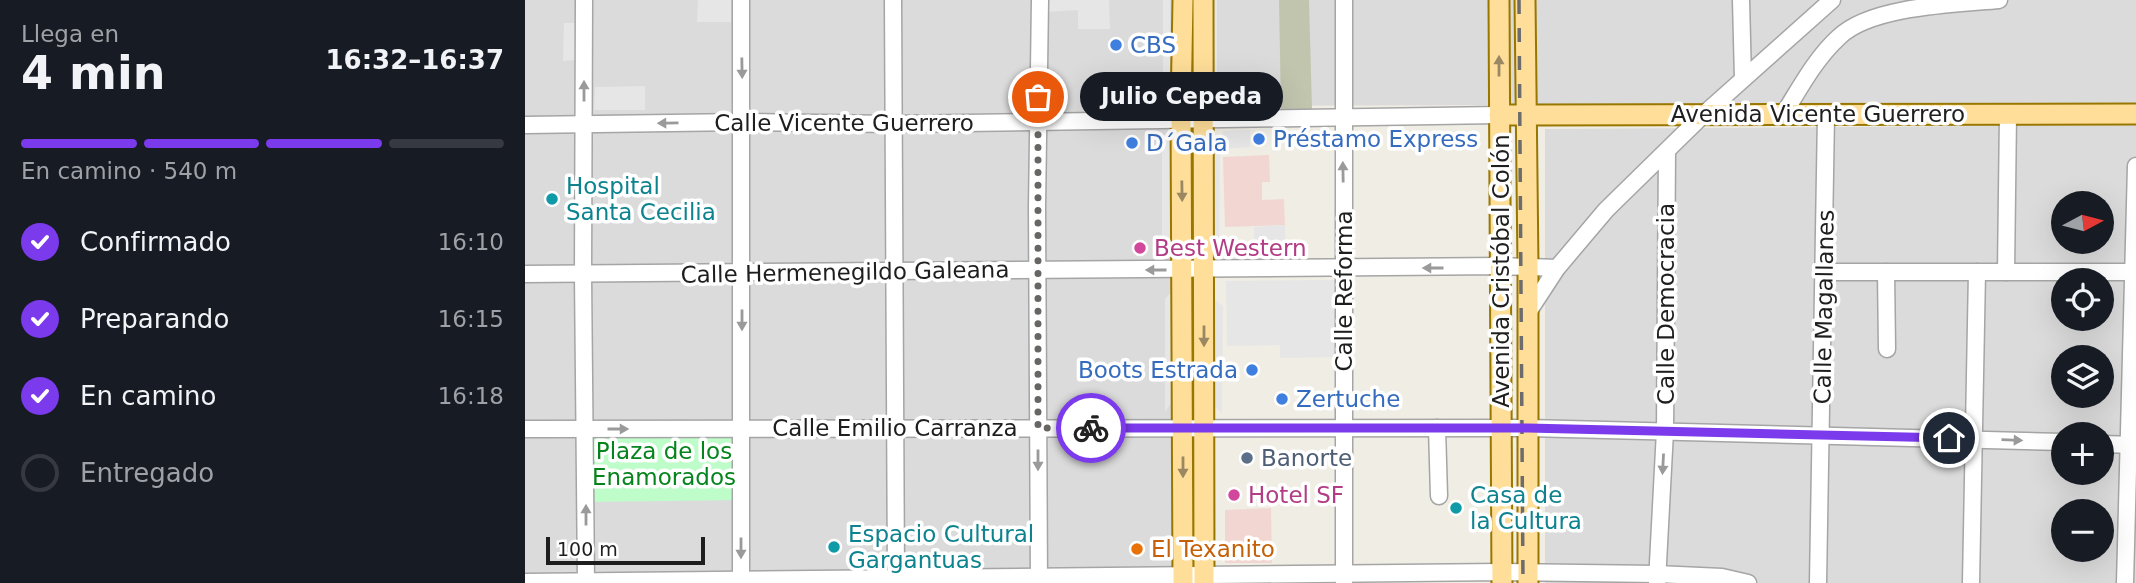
<!DOCTYPE html>
<html lang="es">
<meta charset="utf-8">
<style>
:root{--surface:#171b24;--page:#242831;--text:#f1f3f6;--muted:#9ea1a6;--line:#363941;--accent:#7c3aed}
body{margin:0;font-family:"DejaVu Sans",sans-serif;background:var(--page);color:var(--text);height:100vh;display:flex;flex-direction:column;font-size:26px;white-space:nowrap}
*{box-sizing:border-box;margin:0}
p{font-size:23px;color:var(--muted)}
.icon{flex:none;width:38px;height:38px;fill:none;stroke:currentColor;stroke-width:2;stroke-linecap:round;stroke-linejoin:round}
.map{position:relative;flex:1;overflow:hidden}
.sheet{display:flex;flex-direction:column;background:var(--surface);width:525px}
.sheet>*{flex:none}
.needle{width:46px;rotate:83deg}
.buttons{position:absolute;left:1526px;top:191px;display:grid;gap:14px}
.buttons a{display:grid;place-items:center;width:63px;height:63px;border-radius:50%;background:var(--surface);box-shadow:0 7px 28px #0002;font-size:35px}
.scale{position:absolute;left:21px;bottom:18px;width:159px;box-sizing:border-box;padding-left:7px;border:4px solid #1e1e1e;border-top:0;font-size:19px;line-height:24px;white-space:nowrap;color:#1e1e1e;-webkit-text-stroke:5px #fff;paint-order:stroke}
.pin{position:absolute;display:grid;place-items:center;width:60px;height:60px;color:#fff;margin:-30px;border:4px solid #fff;border-radius:50%;box-shadow:0 2px 7px #0007}
.courier{position:absolute;display:grid;place-items:center;width:70px;height:70px;margin:-35px;border:5px solid #7c3aed;border-radius:50%;background:#fff;color:#222;box-shadow:0 2px 9px #0007}
.bubble{position:absolute;height:49px;border-radius:24px;background:var(--surface);box-shadow:0 7px 28px #0002;font-size:23px;font-weight:700;line-height:49px;text-align:center}
.overview em{font-style:normal;font-weight:700}
.overview div{display:flex;flex-direction:column-reverse}
.overview{display:flex;align-items:center;justify-content:space-between;height:119px;padding:0 21px}
h1{font-size:46px;font-weight:700;line-height:52px}
.bar{display:grid;grid-template-columns:repeat(4,1fr);gap:10px 7px;align-content:center;height:84px;padding:0 21px}
.bar i{height:9px;border-radius:5px;background:var(--line)}
.bar .current{background:var(--accent)}
.bar p{grid-column:span 4}
ol{padding:0 21px;list-style:none}
li{display:flex;align-items:center;gap:21px;height:77px}
li p{margin-inline-start:auto}
li .icon{padding:7px;border-radius:50%;background:var(--accent);color:#fff;stroke-width:4}
li:last-child{color:var(--muted)}
li i{width:38px;height:38px;border:4px solid var(--line);border-radius:50%}
main{display:flex;flex:1;min-height:0}
.map>svg:first-child{display:block}
.residential{fill:#dcdbdb;fill-rule:evenodd}
.commercial{fill:#f2d6d2}
.construction{fill:#c2c5ae}
.park{fill:#befdca}
.parking{fill:#e6e6e6}
.lines{fill:none;stroke-linecap:round;stroke-linejoin:round}
.minor-casing{stroke:#a5a5a5;stroke-width:19}
.major-casing{stroke:#987700;stroke-width:23}
.minor{stroke:#fff;stroke-width:16}
.major{stroke:#ffde99;stroke-width:19}
.rail{stroke:#6c6c6c;stroke-width:3.5;stroke-dasharray:14 14;stroke-linecap:butt}
.oneway{fill:#9a8862}
.oneway2{fill:#9a9a9a}
.done{stroke:#686663;stroke-width:7;stroke-dasharray:0 12.6}
.route{stroke:#7c3aed;stroke-width:9}
.shop-dot{fill:#3f7fe0;stroke:#fff;stroke-width:2.5}
.culture-dot{fill:#0f9aa8;stroke:#fff;stroke-width:2.5}
.hotel-dot{fill:#d1479c;stroke:#fff;stroke-width:2.5}
.service-dot{fill:#5c6f8a;stroke:#fff;stroke-width:2.5}
.food-dot{fill:#e8710a;stroke:#fff;stroke-width:2.5}
.labels{text-anchor:middle;stroke-width:7;stroke-linejoin:round;paint-order:stroke}
.shop-label{font-size:23px;fill:#366cbe;stroke:#fff;text-anchor:start}
.street-label{font-size:23px;fill:#1e1e1e;stroke:#fff}
.culture-label{font-size:23px;fill:#0d838f;stroke:#fff;text-anchor:start}
.hotel-label{font-size:23px;fill:#b23c85;stroke:#fff;text-anchor:start}
.park-label{font-size:23px;fill:#05841d;stroke:#fff}
.service-label{font-size:23px;fill:#4e5e75;stroke:#fff;text-anchor:start}
.food-label{font-size:23px;fill:#c56008;stroke:#fff;text-anchor:start}
</style>
<main>
<section class="sheet">
<div class="overview"><div><h1>4 min</h1><p>Llega en</p></div><em>16:32–16:37</em></div>
<div class="bar"><i class="current"></i><i class="current"></i><i class="current"></i><i></i><p>En camino · 540 m</p></div>
<ol>
<li><svg class="icon" aria-label="check" viewBox="0 0 24 24"><path d="M5 12l5 5 9-10"/></svg>Confirmado<p>16:10</p></li>
<li><svg class="icon" aria-label="check" viewBox="0 0 24 24"><path d="M5 12l5 5 9-10"/></svg>Preparando<p>16:15</p></li>
<li><svg class="icon" aria-label="check" viewBox="0 0 24 24"><path d="M5 12l5 5 9-10"/></svg>En camino<p>16:18</p></li>
<li><i></i>Entregado</li>
</ol>
</section>
<div class="map">
<svg width="1611" height="583" viewBox="0 0 1611 583">
<rect width="100%" height="100%" fill="#f0ede4"/>
<g class="residential">
<path d="M0 0H650L651 583H0Z"/>
<path d="M690 0H1611V103L690 106Z"/>
<path d="M1611 125V583H1020V129ZM1538 203H1577V242H1538ZM1538 280H1577V318H1538ZM1538 357H1577V396H1538ZM1538 434H1577V472H1538ZM1538 511H1577V550H1538Z"/>
</g>
<g class="commercial">
<path d="M744 155 745 182H737V200L759 199 760 225 700 227 698 157Z"/>
<path d="M746 508 747 563H700V510Z"/>
</g>
<path class="construction" d="M754 0H784L787 109 756 110Z"/>
<path class="park" d="M217 428 216 500 60 502 61 429Z"/>
<g class="parking">
<path d="M173 0H206V22H172Z"/>
<path d="M521 0H584L585 29H553V10L521 12Z"/>
<path d="M638 0H645V79L638 85Z"/>
<path d="M684 0H692V98L685 91Z"/>
<path d="M39 23H52L51 60 38 61Z"/>
<path d="M755 82 756 110H725L724 83Z"/>
<path d="M120 86V110H69L70 87Z"/>
<path d="M725 130V147L698 149V131Z"/>
<path d="M646 134 647 248 637 257V143Z"/>
<path d="M686 141 695 149 694 254 685 244Z"/>
<path d="M760 225 761 262H729V227Z"/>
<path d="M811 280 812 357 755 358V345L702 346 701 281Z"/>
<path d="M647 291V402L640 412V299Z"/>
<path d="M686 296 698 306 697 413 686 403Z"/>
</g>
<g class="lines">
<g class="minor-casing">
<g id="minor">
<path d="M59 0 58 275 61 583"/>
<path d="M368 0 371 583"/>
<path d="M819 0V583"/>
<path d="M1216 0 1218 79"/>
<path d="M1258 115C1275 88 1290 59 1314 37 1346 6 1430 4 1474 0"/>
<path d="M0 125 218 122 368 124 974 115"/>
<path d="M1299 272H1611"/>
<path d="M1361 272 1362 349"/>
<path d="M1481 272 1483 114"/>
<path d="M0 274 976 266 1032 268"/>
<path d="M1002 314 1032 268 1081 210 1178 115 1307 0"/>
<path d="M912 428 914 496"/>
<path d="M0 429 1003 428 1538 442"/>
<path d="M1577 444 1611 445"/>
<path d="M0 582 977 572 1132 574 1197 577 1223 583"/>
<path d="M1132 582 1140 431 1142 151"/>
<path d="M216 583V0"/>
<path d="M514 583 512 207 515 0"/>
<path d="M1293 583 1301 115"/>
<path d="M1446 583 1452 272"/>
<path d="M1600 583 1611 166"/>
</g>
</g>
<g class="major-casing">
<g id="major">
<path d="M678 0 679 583"/>
<path d="M974 0 977 583"/>
<path d="M1000 0 1003 267V583"/>
<path d="M974 115 1611 114"/>
<path d="M658 583 656 109 658 0"/>
</g>
</g>
<use href="#minor" class="minor"/>
<use href="#major" class="major"/>
<path class="rail" d="M994 0 998 583"/>
</g>
<defs><path id="oneway-solid" d="M-6-.8H1V-3.2L6.5 0L1 3.2V.8H-6Z" transform="scale(1.75)"/></defs>
<g class="oneway">
<use href="#oneway-solid" transform="translate(974 66) rotate(-90)"/>
<use href="#oneway-solid" transform="translate(657 191) rotate(89)"/>
<use href="#oneway-solid" transform="translate(679 336) rotate(90)"/>
<use href="#oneway-solid" transform="translate(658 467) rotate(90)"/>
</g>
<g class="oneway2">
<use href="#oneway-solid" transform="translate(217 68) rotate(89)"/>
<use href="#oneway-solid" transform="translate(59 91) rotate(-90)"/>
<use href="#oneway-solid" transform="translate(143 123) rotate(179)"/>
<use href="#oneway-solid" transform="translate(818 172) rotate(-91)"/>
<use href="#oneway-solid" transform="translate(908 268) rotate(180)"/>
<use href="#oneway-solid" transform="translate(631 270) rotate(180)"/>
<use href="#oneway-solid" transform="translate(217 320) rotate(90)"/>
<use href="#oneway-solid" transform="translate(93 429)"/>
<use href="#oneway-solid" transform="translate(1487 440) rotate(2)"/>
<use href="#oneway-solid" transform="translate(513 460) rotate(90)"/>
<use href="#oneway-solid" transform="translate(1138 464) rotate(93)"/>
<use href="#oneway-solid" transform="translate(61 515) rotate(-90)"/>
<use href="#oneway-solid" transform="translate(216 548) rotate(90)"/>
</g>
<g class="lines">
<path class="done" d="M513 97V428H566"/>
<path class="route" d="M566 428H1003L1424 438"/>
</g>
<g class="shop-dot">
<circle cx="591" cy="45" r="7"/>
<circle cx="734" cy="139" r="7"/>
<circle cx="607" cy="143" r="7"/>
<circle cx="727" cy="370" r="7"/>
<circle cx="757" cy="399" r="7"/>
</g>
<g class="culture-dot">
<circle cx="27" cy="199" r="7"/>
<circle cx="931" cy="508" r="7"/>
<circle cx="309" cy="547" r="7"/>
</g>
<g class="hotel-dot">
<circle cx="615" cy="248" r="7"/>
<circle cx="709" cy="495" r="7"/>
</g>
<circle class="service-dot" cx="722" cy="458" r="7"/>
<circle class="food-dot" cx="612" cy="549" r="7"/>
<g class="labels">
<g class="shop-label">
<text x="605" y="53">CBS</text>
<text x="748" y="147">Préstamo Express</text>
<text x="621" y="151">D´Gala</text>
<text x="713" y="378" text-anchor="end">Boots Estrada</text>
<text x="771" y="407">Zertuche</text>
</g>
<g class="street-label">
<text x="1293" y="122">Avenida Vicente Guerrero</text>
<text x="319" y="131">Calle Vicente Guerrero</text>
<text transform="translate(976 271) rotate(-90)" y="8">Avenida Cristóbal Colón</text>
<text transform="translate(320 272) rotate(-1)" y="8">Calle Hermenegildo Galeana</text>
<text transform="translate(819 291) rotate(-90)" y="8">Calle Reforma</text>
<text transform="translate(1141 304) rotate(-90)" y="8">Calle Democracia</text>
<text transform="translate(1299 307) rotate(-89)" y="8">Calle Magallanes</text>
<text x="370" y="436">Calle Emilio Carranza</text>
</g>
<g class="culture-label">
<text x="41" y="194">Hospital<tspan x="41" dy="26">Santa Cecilia</tspan></text>
<text x="945" y="503">Casa de<tspan x="945" dy="26">la Cultura</tspan></text>
<text x="323" y="542">Espacio Cultural<tspan x="323" dy="26">Gargantuas</tspan></text>
</g>
<g class="hotel-label">
<text x="629" y="256">Best Western</text>
<text x="723" y="503">Hotel SF</text>
</g>
<g class="park-label">
<text x="139" y="459">Plaza de los<tspan x="139" dy="26">Enamorados</tspan></text>
</g>
<g class="service-label">
<text x="736" y="466">Banorte</text>
</g>
<g class="food-label">
<text x="626" y="557">El Texanito</text>
</g>
</g>
</svg>
<div class="buttons">
<a><svg class="needle" viewBox="-14 -14 28 28"><path d="M0-13l5 13h-10z" fill="#e53935"/><path d="M0 13l5-13h-10z" fill="#9ea1a6"/></svg></a>
<a><svg class="icon" aria-label="locate" viewBox="0 0 24 24"><circle cx="12" cy="12" r="6"/><path d="M12 2v4M12 18v4M2 12h4M18 12h4"/></svg></a>
<a><svg class="icon" aria-label="layers" viewBox="0 0 24 24"><path d="M12 4l9 5-9 5-9-5zM3 14l9 5 9-5"/></svg></a>
<a>+</a>
<a>−</a>
</div>
<div class="scale">100 m</div>
<div class="pin" style="left:513px;top:97px;background:#ea580c"><svg class="icon" aria-label="bag" viewBox="0 0 24 24"><path d="M5 8h14l-1 12H6zM9 8a3 3 0 0 1 6 0"/></svg></div>
<div class="pin" style="left:1424px;top:438px;background:#1f2937"><svg class="icon" aria-label="home" viewBox="0 0 24 24"><path d="M3 11l9-7 9 7M6 9v11h12V9"/></svg></div>
<div class="courier" style="left:566px;top:428px"><svg class="icon" aria-label="bike" viewBox="0 0 24 24"><circle cx="6" cy="16" r="4"/><circle cx="18" cy="16" r="4"/><path d="M6 16l4-8h5l3 8M10 8l3 8H6M13 5h3"/></svg></div>
<div class="bubble" style="left:555px;top:72px;width:203px">Julio Cepeda</div>
</div>
</main>
